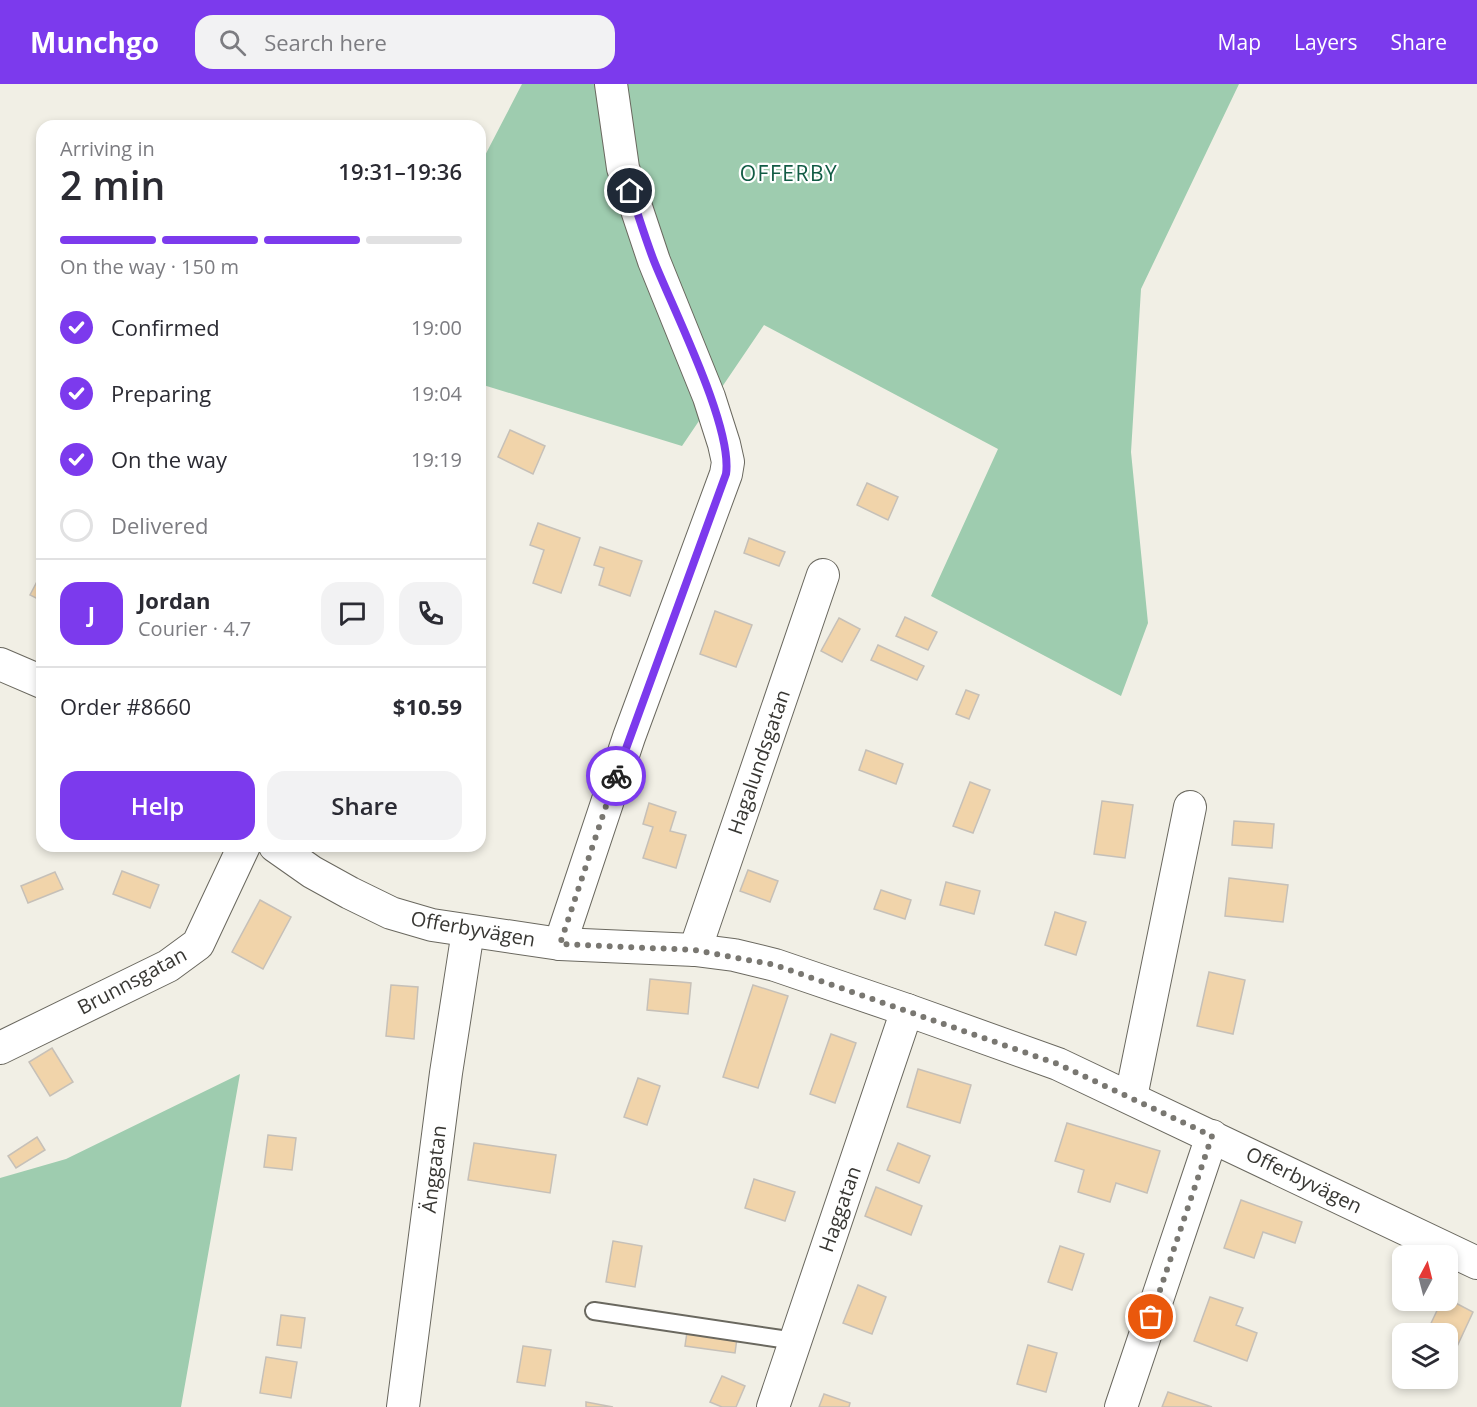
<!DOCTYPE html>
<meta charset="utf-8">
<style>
:root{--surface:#fff;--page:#f2f2f3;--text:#2b2b33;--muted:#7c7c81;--line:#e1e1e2;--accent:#7c3aed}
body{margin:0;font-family:"Open Sans",sans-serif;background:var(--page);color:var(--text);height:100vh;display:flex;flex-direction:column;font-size:22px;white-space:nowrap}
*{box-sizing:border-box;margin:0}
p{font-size:20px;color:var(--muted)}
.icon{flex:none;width:33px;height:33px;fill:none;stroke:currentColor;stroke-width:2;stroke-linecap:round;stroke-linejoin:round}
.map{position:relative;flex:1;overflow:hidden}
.side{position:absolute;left:36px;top:36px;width:450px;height:732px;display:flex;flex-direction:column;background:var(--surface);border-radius:18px;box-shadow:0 3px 9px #0003}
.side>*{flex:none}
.needle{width:39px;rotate:7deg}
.fabs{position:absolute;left:1392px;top:1161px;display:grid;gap:12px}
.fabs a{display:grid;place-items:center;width:66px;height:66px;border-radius:12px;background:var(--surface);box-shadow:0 3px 9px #0003;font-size:30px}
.pin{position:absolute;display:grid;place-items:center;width:51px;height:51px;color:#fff;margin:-26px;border:3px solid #fff;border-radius:50%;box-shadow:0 2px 6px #0007}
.courier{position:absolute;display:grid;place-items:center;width:60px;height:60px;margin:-30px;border:4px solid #7c3aed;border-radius:50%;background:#fff;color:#222;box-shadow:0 2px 8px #0007}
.overview em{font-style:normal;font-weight:600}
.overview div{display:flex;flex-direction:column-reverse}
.overview{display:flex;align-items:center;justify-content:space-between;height:102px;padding:0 24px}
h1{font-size:39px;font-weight:600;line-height:45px}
.bar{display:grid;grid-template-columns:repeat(4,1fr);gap:9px 6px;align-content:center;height:72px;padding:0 24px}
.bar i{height:8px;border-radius:4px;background:var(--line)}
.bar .on{background:var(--accent)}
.bar p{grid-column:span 4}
.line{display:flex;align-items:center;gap:15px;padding:0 24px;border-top:2px solid var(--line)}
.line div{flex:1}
.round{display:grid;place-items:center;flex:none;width:63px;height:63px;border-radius:18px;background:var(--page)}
ol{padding:0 24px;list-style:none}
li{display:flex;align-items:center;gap:18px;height:66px}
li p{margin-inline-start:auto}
li .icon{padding:6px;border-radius:50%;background:var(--accent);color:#fff;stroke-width:4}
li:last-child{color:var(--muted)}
li i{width:33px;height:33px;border:3px solid var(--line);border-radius:50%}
.cta{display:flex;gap:12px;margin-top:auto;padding:12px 24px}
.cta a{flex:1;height:69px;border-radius:18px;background:var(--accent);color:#fff;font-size:24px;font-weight:600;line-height:69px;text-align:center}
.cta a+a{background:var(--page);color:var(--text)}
header{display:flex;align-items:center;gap:36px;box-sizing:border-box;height:84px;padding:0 30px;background:var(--accent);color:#fff}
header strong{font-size:28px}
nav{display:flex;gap:33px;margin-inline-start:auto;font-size:21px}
.search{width:420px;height:54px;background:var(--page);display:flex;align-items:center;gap:15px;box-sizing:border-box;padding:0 21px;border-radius:18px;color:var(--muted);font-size:22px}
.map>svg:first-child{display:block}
.forest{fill:#9eccaf}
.building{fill:#f1d4aa;stroke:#c6c0b8;stroke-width:1.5}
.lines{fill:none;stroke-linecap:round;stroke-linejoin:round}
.lane-casing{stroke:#6a685f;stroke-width:20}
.street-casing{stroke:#6a685f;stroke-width:34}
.lane{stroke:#fff;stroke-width:16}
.street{stroke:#fff;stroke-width:32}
.done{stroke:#797771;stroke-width:6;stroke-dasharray:0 10.8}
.route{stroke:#7c3aed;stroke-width:8}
.labels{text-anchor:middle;stroke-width:4.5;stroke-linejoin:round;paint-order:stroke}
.street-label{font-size:20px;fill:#383733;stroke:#fff}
.neighbourhood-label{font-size:21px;letter-spacing:1.5px;fill:#115b44;stroke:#fff}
</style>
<header>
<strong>Munchgo</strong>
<div class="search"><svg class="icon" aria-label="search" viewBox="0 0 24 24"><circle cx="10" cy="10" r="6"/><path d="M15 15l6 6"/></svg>Search here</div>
<nav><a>Map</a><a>Layers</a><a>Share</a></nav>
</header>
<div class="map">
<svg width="1477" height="1323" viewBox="0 0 1477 1323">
<rect width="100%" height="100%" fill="#f1efe5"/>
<g class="forest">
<path d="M522 0H1239L1141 205 1131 368 1148 539 1121 612 931 512 998 365 764 241 682 362 480 300V81Z"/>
<path d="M240 990 181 1323H0V1094L66 1075Z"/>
</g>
<g class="building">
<path d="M510 346 545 362 533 390 498 373Z"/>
<path d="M867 399 898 413 888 436 857 421Z"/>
<path d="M538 439 580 454 561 509 533 499 544 466 530 461Z"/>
<path d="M749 454 785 468 779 482 744 469Z"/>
<path d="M600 463 642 477 630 512 599 501 604 484 594 481Z"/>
<path d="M42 488V517L30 511Z"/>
<path d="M715 527 752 541 736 583 700 570Z"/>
<path d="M905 533 937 548 928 566 896 552Z"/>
<path d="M839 534 860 545 842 578 821 567Z"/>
<path d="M878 561 924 582 917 596 871 576Z"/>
<path d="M966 606 979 611 969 635 956 630Z"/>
<path d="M866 666 903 680 896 700 859 686Z"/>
<path d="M970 698 990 706 973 749 953 742Z"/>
<path d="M1102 717 1133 721 1125 774 1094 770Z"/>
<path d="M649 719 676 728 670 747 686 751 676 784 643 774 653 743 643 740Z"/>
<path d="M1234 737 1274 740 1272 764 1232 761Z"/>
<path d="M748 786 778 797 770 818 740 807Z"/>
<path d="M122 787 159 801 150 824 113 810Z"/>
<path d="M55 788 63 805 28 819 21 802Z"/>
<path d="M1229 794 1288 801 1283 838 1225 832Z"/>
<path d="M946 798 980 807 974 830 940 821Z"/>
<path d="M881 806 911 816 905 835 874 825Z"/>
<path d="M260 816 291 833 263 885 232 868Z"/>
<path d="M1055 828 1086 838 1076 871 1045 861Z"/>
<path d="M1209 888 1245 896 1233 950 1197 942Z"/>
<path d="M650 895 691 899 688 930 647 926Z"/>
<path d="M391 901 418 903 414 955 386 952Z"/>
<path d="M753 901 788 912 758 1004 723 993Z"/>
<path d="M831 950 856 959 835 1019 810 1010Z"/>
<path d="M52 964 73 998 50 1012 29 978Z"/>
<path d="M918 985 971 1001 960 1039 907 1023Z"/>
<path d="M638 994 660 1002 647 1041 624 1033Z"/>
<path d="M1067 1039 1160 1067 1147 1109 1116 1099 1110 1118 1078 1108 1084 1086 1055 1077Z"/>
<path d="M268 1051 296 1054 292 1086 264 1083Z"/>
<path d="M37 1053 45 1066 16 1084 8 1072Z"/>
<path d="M474 1059 556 1071 550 1109 468 1096Z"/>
<path d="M898 1059 930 1072 919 1099 887 1086Z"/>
<path d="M754 1095 795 1108 785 1137 745 1124Z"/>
<path d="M876 1103 922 1122 911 1151 865 1132Z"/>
<path d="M1241 1116 1302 1138 1295 1159 1263 1148 1254 1174 1224 1164Z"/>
<path d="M613 1157 642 1162 635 1203 606 1198Z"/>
<path d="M1060 1162 1084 1170 1072 1206 1048 1198Z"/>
<path d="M858 1201 886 1213 872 1250 843 1239Z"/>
<path d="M1210 1213 1243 1224 1236 1241 1257 1249 1247 1277 1194 1257Z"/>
<path d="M1448 1215 1473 1228 1454 1269 1448 1266V1250H1426L1442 1216Z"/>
<path d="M281 1231 305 1234 301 1264 277 1261Z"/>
<path d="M688 1241 738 1247 735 1269 685 1262Z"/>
<path d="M1028 1261 1057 1269 1046 1308 1017 1300Z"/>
<path d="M523 1262 551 1266 545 1302 517 1298Z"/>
<path d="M266 1273 297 1278 291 1314 260 1309Z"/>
<path d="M722 1292 745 1302 736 1323H722L710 1318Z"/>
<path d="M1168 1308 1212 1323H1162Z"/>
<path d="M824 1310 850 1319 849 1323H819Z"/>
<path d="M586 1318 613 1323H586Z"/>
</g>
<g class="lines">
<g class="lane-casing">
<path id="lane" d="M594 1227 795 1257"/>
</g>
<g class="street-casing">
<g id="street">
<path d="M0 580 42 598"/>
<path d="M275 762 312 788 350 809 391 829 432 841 560 860 695 866 734 871 775 881 907 926 1058 980 1477 1179"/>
<path d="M560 860 629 653 726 390 728 378 724 360 709 313 654 177 623 84 611 0"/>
<path d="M695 866 823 491"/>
<path d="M0 964 168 882 198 860 244 762"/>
<path d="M1131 1013 1190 723"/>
<path d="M403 1323 446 989 468 847"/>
<path d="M773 1323 907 926"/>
<path d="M1121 1323 1212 1052"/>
</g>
</g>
<use href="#lane" class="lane"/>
<use href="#street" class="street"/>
</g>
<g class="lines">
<path class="done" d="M616 692 560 860 695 866 775 881 1058 980 1212 1052 1151 1233"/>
<path class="route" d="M616 692 726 390C733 343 673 225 654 177 645 154 638 130 630 107"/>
</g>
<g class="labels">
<g class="street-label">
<text transform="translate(759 678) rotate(-71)" y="7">Hagalundsgatan</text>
<text transform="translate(473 845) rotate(10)" y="7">Offerbyvägen</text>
<text transform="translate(132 897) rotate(-28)" y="7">Brunnsgatan</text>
<text transform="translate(434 1085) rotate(-83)" y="7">Änggatan</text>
<text transform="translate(1304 1096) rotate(26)" y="7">Offerbyvägen</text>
<text transform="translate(840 1125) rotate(-71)" y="7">Haggatan</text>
</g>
<g class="neighbourhood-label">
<text x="789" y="97">OFFERBY</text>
</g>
</g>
</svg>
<div class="fabs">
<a><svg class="needle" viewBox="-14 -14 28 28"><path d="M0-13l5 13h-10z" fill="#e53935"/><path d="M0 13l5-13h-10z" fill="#7c7c81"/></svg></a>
<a><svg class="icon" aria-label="layers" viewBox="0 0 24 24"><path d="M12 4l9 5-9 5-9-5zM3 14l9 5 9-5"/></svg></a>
</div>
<div class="pin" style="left:1151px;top:1233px;background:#ea580c"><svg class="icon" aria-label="bag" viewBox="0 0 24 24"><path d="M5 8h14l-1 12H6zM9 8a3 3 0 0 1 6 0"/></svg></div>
<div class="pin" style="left:630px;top:107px;background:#1f2937"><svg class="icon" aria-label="home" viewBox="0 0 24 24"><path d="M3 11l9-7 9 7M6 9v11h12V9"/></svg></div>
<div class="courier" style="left:616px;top:692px"><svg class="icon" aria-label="bike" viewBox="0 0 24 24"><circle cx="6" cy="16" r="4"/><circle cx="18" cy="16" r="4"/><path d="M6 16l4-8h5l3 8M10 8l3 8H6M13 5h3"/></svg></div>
<section class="side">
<div class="overview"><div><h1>2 min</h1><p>Arriving in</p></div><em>19:31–19:36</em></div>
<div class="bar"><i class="on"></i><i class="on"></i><i class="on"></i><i></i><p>On the way · 150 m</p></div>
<ol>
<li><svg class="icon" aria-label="check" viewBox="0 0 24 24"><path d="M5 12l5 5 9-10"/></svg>Confirmed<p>19:00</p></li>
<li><svg class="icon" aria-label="check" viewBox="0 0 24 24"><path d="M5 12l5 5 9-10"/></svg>Preparing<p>19:04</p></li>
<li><svg class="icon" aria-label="check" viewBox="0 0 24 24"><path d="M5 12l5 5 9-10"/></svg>On the way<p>19:19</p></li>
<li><i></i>Delivered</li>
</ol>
<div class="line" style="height:108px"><b class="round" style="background:var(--accent);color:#fff">J</b><div><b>Jordan</b><p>Courier · 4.7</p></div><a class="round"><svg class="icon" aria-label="chat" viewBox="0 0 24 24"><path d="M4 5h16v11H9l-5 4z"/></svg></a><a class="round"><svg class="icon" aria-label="phone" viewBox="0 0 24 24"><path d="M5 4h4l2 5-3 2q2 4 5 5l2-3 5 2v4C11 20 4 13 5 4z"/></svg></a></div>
<div class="line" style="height:78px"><div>Order #8660</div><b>$10.59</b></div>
<div class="cta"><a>Help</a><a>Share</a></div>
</section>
</div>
